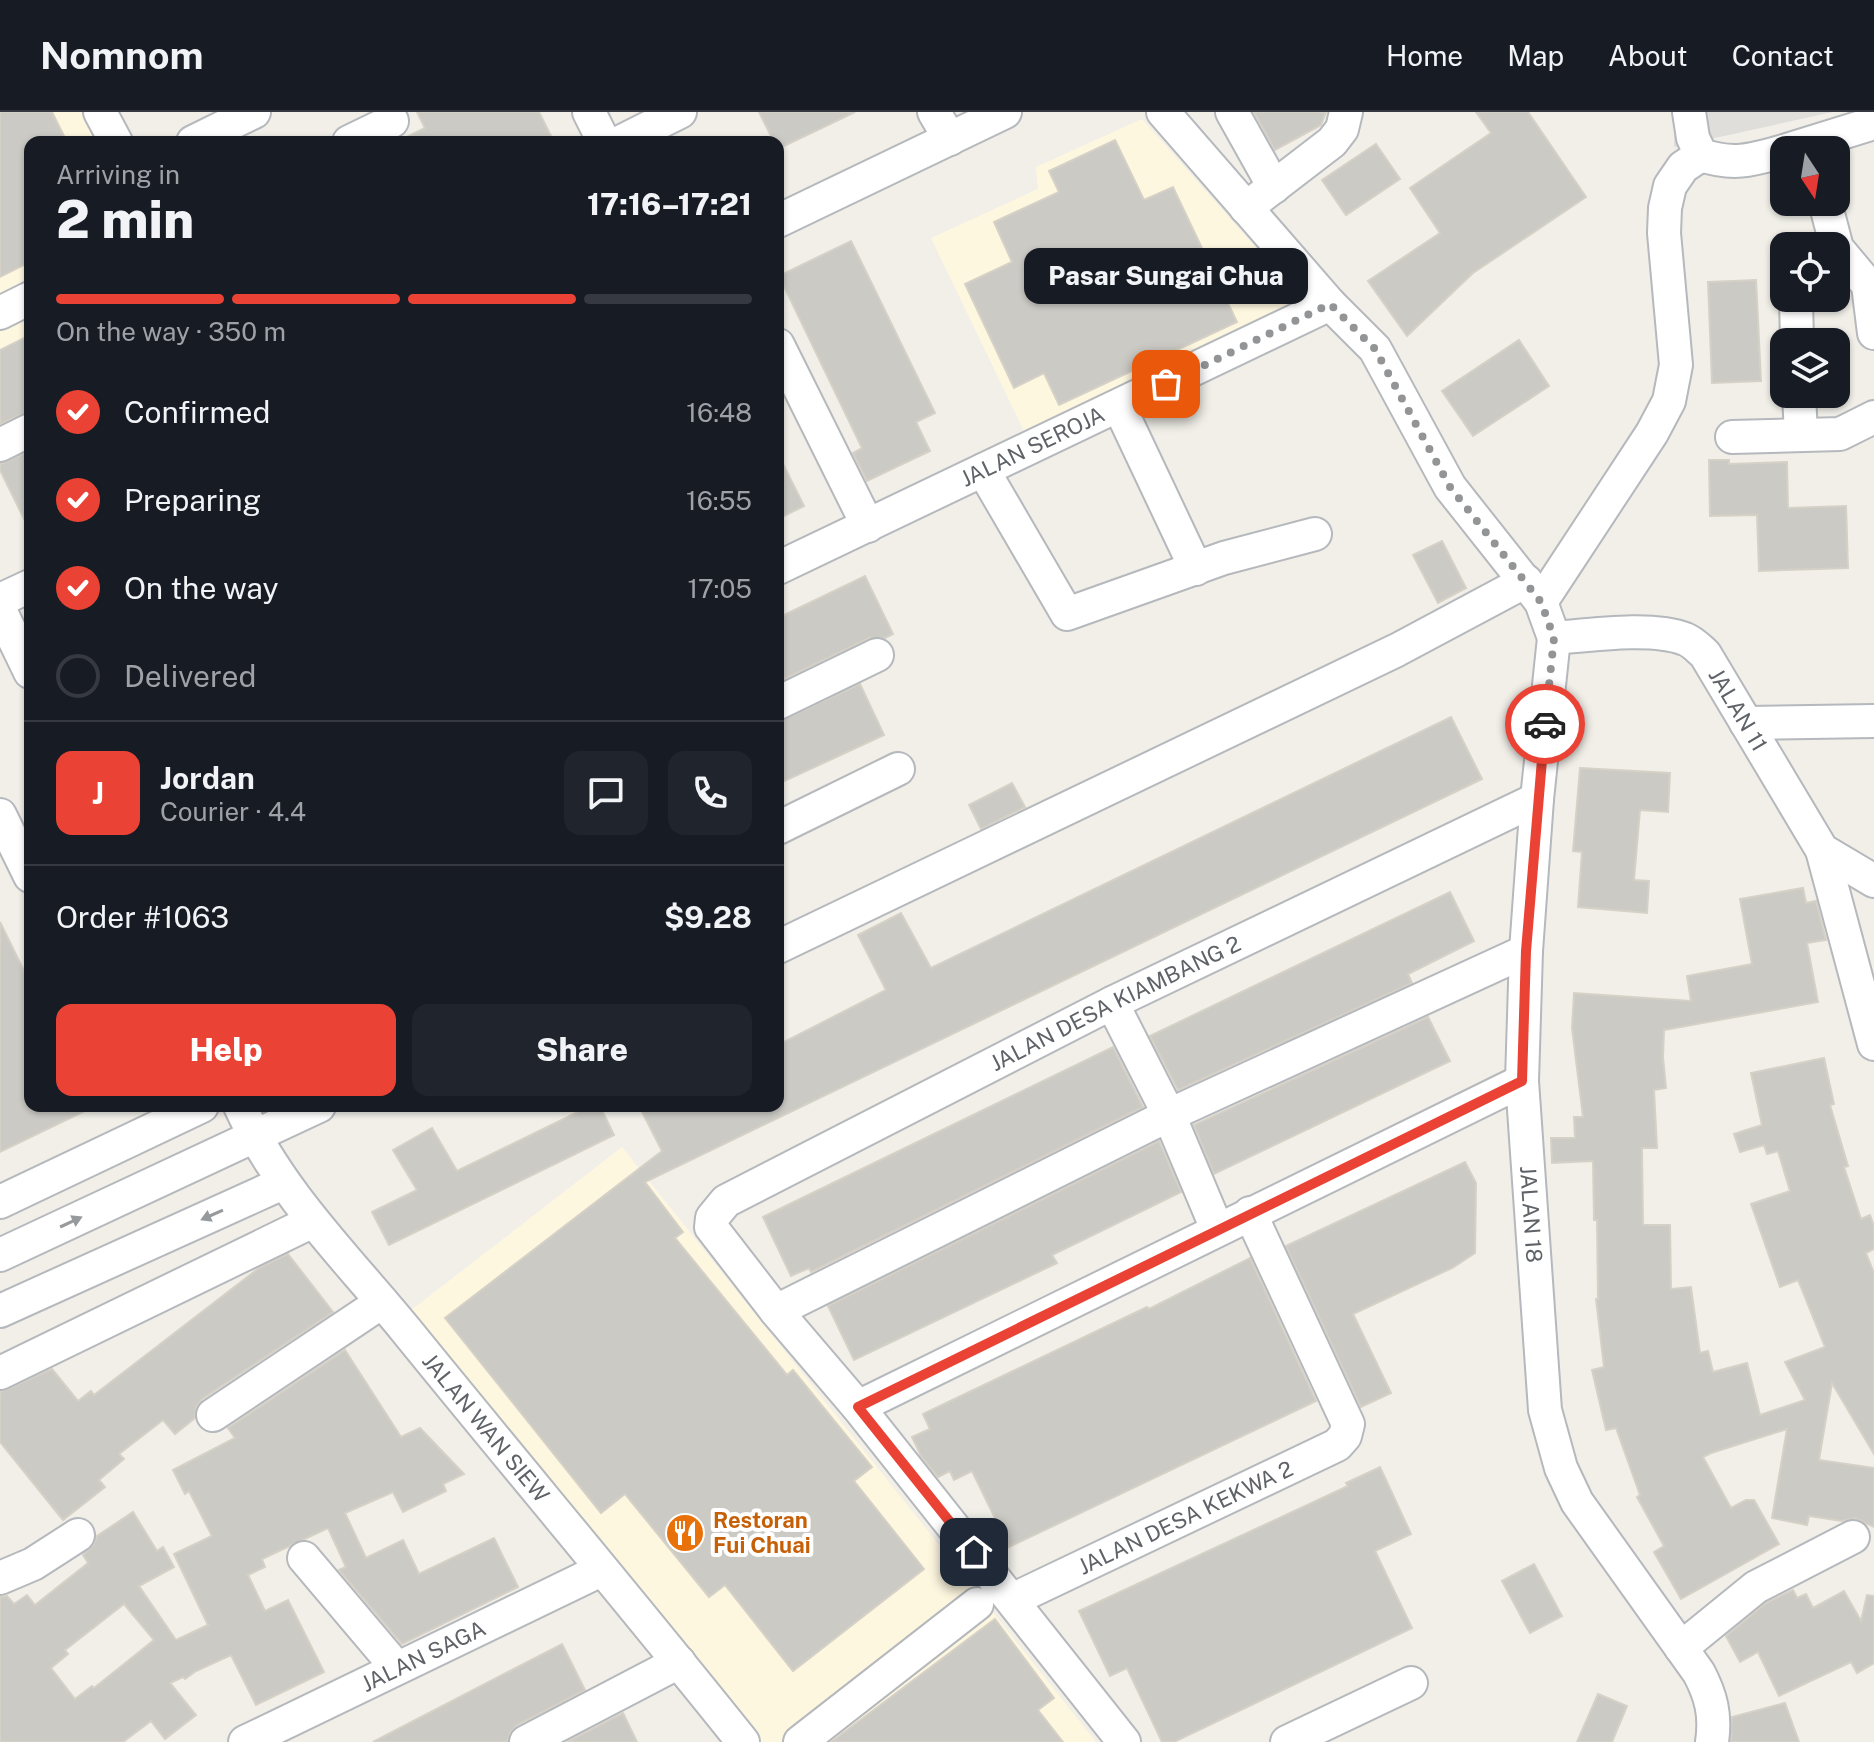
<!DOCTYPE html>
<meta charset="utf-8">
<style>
:root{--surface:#171b24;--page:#20242c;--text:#f1f3f6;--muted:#9ea1a6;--line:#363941;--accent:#ea4335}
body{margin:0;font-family:"Public Sans",sans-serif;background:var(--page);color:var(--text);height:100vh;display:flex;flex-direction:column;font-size:30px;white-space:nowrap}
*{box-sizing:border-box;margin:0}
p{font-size:26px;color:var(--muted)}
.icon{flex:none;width:44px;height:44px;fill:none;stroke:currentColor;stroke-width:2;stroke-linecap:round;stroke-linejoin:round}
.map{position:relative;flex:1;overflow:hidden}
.details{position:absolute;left:24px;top:24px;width:760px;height:976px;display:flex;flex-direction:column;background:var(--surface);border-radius:16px;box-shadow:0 2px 6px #0004}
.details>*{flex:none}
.needle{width:52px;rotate:168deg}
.tools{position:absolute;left:1770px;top:24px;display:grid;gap:16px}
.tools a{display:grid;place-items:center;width:80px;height:80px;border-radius:16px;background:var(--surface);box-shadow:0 2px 6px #0004;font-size:40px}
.pin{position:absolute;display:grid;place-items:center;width:68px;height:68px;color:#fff;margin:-34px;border-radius:16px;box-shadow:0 4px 12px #0006}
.courier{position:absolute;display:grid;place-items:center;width:80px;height:80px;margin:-40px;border:6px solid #ea4335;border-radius:50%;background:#fff;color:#222;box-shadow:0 2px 10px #0007}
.bubble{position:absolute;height:56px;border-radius:16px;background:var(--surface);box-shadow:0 2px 6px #0004;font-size:26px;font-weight:800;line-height:56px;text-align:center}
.overview em{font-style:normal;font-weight:800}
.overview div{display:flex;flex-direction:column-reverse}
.overview{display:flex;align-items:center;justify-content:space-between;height:136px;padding:0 32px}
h1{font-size:52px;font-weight:800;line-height:60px}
.bar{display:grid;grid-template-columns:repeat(4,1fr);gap:12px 8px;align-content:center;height:96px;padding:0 32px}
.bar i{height:10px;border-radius:6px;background:var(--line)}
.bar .on{background:var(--accent)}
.bar p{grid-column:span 4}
.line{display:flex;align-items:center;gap:20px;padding:0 32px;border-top:2px solid var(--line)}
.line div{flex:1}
.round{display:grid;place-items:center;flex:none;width:84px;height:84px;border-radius:16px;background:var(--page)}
ol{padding:0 32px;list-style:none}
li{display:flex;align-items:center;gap:24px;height:88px}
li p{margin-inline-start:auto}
li .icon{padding:8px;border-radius:50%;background:var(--accent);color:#fff;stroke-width:4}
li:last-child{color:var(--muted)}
li i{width:44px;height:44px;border:4px solid var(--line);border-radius:50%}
.button{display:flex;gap:16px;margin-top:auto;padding:16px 32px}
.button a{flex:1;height:92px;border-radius:16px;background:var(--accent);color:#fff;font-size:32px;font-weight:800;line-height:92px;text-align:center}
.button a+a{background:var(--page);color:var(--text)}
header{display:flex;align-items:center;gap:48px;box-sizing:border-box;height:112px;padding:0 40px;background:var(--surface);border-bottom:2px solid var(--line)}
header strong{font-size:38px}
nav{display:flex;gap:44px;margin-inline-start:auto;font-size:28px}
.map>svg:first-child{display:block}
.commercial{fill:#fef7e0}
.industrial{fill:#e0deda}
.building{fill:#cccac5;stroke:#d6d1c6;stroke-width:2;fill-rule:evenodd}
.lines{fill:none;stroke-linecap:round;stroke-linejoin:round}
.minor-casing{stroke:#b5b8bc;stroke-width:36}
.minor{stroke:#fff;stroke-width:32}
.oneway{fill:#979a9d}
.done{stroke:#929495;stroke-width:8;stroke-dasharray:0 14.4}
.route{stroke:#ea4335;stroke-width:10}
.labels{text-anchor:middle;stroke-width:8;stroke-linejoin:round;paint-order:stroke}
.street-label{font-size:22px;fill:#5f6368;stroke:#fff}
.food-label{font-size:22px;font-weight:bold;fill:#c56008;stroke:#fff;text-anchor:start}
</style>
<header>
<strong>Nomnom</strong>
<nav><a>Home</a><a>Map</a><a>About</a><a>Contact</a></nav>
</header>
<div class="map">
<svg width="1874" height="1630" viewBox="0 0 1874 1630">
<rect width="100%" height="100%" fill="#f1efe8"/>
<g class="commercial">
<path d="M0 0H87L104 30H30V177L0 192Z"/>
<path d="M1142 7 1304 190 1025 321 931 126 1038 77 1036 55Z"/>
<path d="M30 199V311L0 326V214Z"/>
<path d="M622 1035 1096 1630H761L410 1199Z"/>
</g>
<path class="industrial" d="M1674 0H1833L1674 35Z"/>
<g class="building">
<path d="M0 0H52L67 30H30V150L0 165Z"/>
<path d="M417 0H539L554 30H397L425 16Z"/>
<path d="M759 0H855L778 37V30H774Z"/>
<path d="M1254 0H1326L1321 13 1275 38Z"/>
<path d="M1476 0H1528L1586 85 1473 161 1407 224 1368 169 1440 121 1410 76 1491 21Z"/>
<path d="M1115 28 1144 88 1173 75 1237 210 1059 293 1044 261 1014 276 965 172 1012 150 994 110 1059 80 1049 59Z"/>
<path d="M1376 32 1400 67 1346 103 1322 68Z"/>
<path d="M851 129 935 301 916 310 930 339 867 369 853 341 862 336 779 164Z"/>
<path d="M1756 168 1761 269 1712 271 1708 170Z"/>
<path d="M30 223V299L0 312V238Z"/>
<path d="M1519 228 1549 274 1473 324 1442 279Z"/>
<path d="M30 339V419L0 358V352Z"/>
<path d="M778 342 804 394 778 407Z"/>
<path d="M1709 348H1729V352L1787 350 1788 396 1846 394 1848 456 1759 459 1757 403 1710 404Z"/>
<path d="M1442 429 1466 476 1438 491 1413 443Z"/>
<path d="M865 464 893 522 885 526H869L778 570V506Z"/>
<path d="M860 572 884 623 778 672V610Z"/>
<path d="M1451 605 1482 667 645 1070 683 1120 675 1126 787 1263 793 1258 872 1355 854 1369 924 1457 793 1559 725 1473 709 1485 625 1382 601 1401 445 1206 662 1039 642 1000 653 994H778V933L886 878 858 823 901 801 931 856Z"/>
<path d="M1580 656 1670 661 1668 700 1640 698 1634 768 1649 769 1647 801 1578 795 1582 740 1573 739Z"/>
<path d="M1012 671 1025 695 981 717 969 693Z"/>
<path d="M1803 776 1806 791 1816 789 1826 828 1807 831 1818 890 1664 918 1663 945 1666 976 1654 978 1657 1036H1642L1643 1113H1670L1671 1177 1691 1175 1700 1241 1708 1239 1713 1260 1747 1251 1760 1303 1805 1288 1785 1250 1825 1235 1798 1168 1780 1175 1751 1092 1790 1079 1778 1039 1767 1042 1764 1033 1740 1040 1734 1022 1762 1013 1751 961 1824 946 1834 992 1830 993 1848 1054 1844 1055 1861 1107 1870 1103 1874 1114V1137L1866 1141 1874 1161V1342L1832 1271 1819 1348 1874 1356V1415L1855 1406 1842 1409 1809 1404 1807 1413 1772 1406 1787 1317 1711 1341 1703 1345 1731 1396 1746 1388H1754L1779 1432 1681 1487 1654 1440 1664 1434 1637 1385 1640 1383 1616 1316 1606 1318 1592 1258 1604 1255 1596 1187H1598L1597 1108H1594L1593 1049 1552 1051 1551 1026H1575L1574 1005H1583L1572 916 1574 881 1691 889 1687 864 1752 852 1740 787Z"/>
<path d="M1450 780 1474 829 1408 862 1412 871 1178 978 1150 924Z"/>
<path d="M0 810 30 871V994H95L0 1040Z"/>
<path d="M1428 905 1450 949 1214 1062 1194 1013Z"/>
<path d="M1113 935 1143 995 811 1160 809 1156 791 1164 763 1105Z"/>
<path d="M590 994H600L614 1023 389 1133 372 1100 417 1078 393 1038 432 1016 457 1059Z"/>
<path d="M1159 1029 1181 1080 1052 1143 1057 1151 854 1248 828 1194Z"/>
<path d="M1465 1050 1476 1071 1475 1141 1452 1156 1353 1202 1391 1281 1361 1295 1286 1134Z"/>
<path d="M288 1142 333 1200 202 1287 196 1295 195 1306 175 1322 163 1308 119 1342 124 1347 99 1368 105 1375 63 1408 0 1330V1280L52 1257 78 1289 91 1279 94 1283 259 1156Z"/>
<path d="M1250 1146 1316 1289 1009 1435 972 1359 954 1368 950 1359 938 1365 921 1344 912 1325 930 1317 923 1302 1147 1195 1149 1197Z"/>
<path d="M345 1238 401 1325 420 1316 464 1362 443 1372 446 1379 403 1400 393 1380 345 1401 366 1446 403 1428 419 1462 494 1426 518 1475 402 1532 339 1458 346 1455 328 1416 262 1447 265 1455 248 1463 265 1499 288 1488 324 1560 256 1593 231 1543 196 1559 185 1567 183 1565 170 1571 196 1603 165 1627 151 1609 123 1630H0V1485L7 1484 14 1492 27 1483 35 1493 88 1451 83 1443 94 1432 97 1424 133 1400 157 1439 163 1435 174 1455 139 1474 176 1528 208 1513 174 1442 212 1424 189 1379 185 1382 173 1358 235 1326 228 1316ZM124 1492 154 1528 94 1576 92 1574 75 1587 51 1556 68 1542 65 1538Z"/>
<path d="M1380 1355 1411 1422 1375 1439 1412 1516 1174 1630H1162L1127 1556 1110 1564 1079 1499 1348 1374 1346 1371Z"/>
<path d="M1534 1452 1562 1504 1530 1521 1502 1469Z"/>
<path d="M1793 1478 1797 1486 1806 1482 1813 1496 1844 1479 1861 1509 1867 1483 1874 1484V1551L1857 1561 1851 1550 1779 1584 1758 1540 1740 1550 1726 1524 1766 1491Z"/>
<path d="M995 1507 1054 1586 1038 1598 1063 1630H831Z"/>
<path d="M562 1532 585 1578 517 1613 510 1621 507 1630H373Z"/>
<path d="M1598 1582 1627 1594 1612 1630H1577Z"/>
<path d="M1785 1591 1799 1630H1731L1732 1605Z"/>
<path d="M623 1601 637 1630H567Z"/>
</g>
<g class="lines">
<g class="minor-casing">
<g id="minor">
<path d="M100 0 116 30"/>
<path d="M589 0 604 30"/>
<path d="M934 0 950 27"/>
<path id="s1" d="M1163 0 1330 192 1375 237 1450 375 1541 490 1554 526 1537 687 1526 839 1522 969 1545 1298 1561 1356 1577 1390 1699 1561C1711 1584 1716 1603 1712 1630"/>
<path d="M1232 0 1274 75"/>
<path d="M1689 0 1693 26 1701 43"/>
<path d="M193 30 254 0"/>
<path d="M349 30 392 9"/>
<path d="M620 30 680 0"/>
<path d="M1787 38 1874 11"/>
<path d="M1701 43C1734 54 1752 48 1784 39"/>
<path d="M1825 90 1837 136 1868 173 1874 221"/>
<path d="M1246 96 1332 30 1342 17 1346 0"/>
<path d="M778 109 1005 0"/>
<path d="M0 201 30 186"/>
<path d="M1797 230 1796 188 1799 186"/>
<path d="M778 233 868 414"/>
<path d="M1799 282 1801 323"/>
<path d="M1119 294 1196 457"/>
<path d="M1732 325 1840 322 1874 305"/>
<path d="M0 333 30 318"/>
<path d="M983 358 1067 502 1224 446 1315 422"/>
<path id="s2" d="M778 456 1330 192"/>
<path d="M0 488 30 474"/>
<path d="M1541 490 1652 321 1669 289 1676 253 1664 121 1665 96 1670 74 1683 55 1701 43"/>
<path d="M0 498 30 560"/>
<path id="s3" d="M1554 526C1590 523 1653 514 1685 527 1693 530 1699 537 1705 542L1822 738 1874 769"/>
<path d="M778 591 877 543"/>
<path d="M1746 611 1874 609"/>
<path d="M0 703 30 764"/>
<path d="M778 716 898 657"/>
<path d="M1822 738 1874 932"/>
<path d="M778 835 1397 538 1526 469"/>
<path d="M1112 891 1169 1003 1217 1117"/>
<path id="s4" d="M240 994C279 1080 346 1145 405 1217 517 1355 632 1491 743 1630"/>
<path d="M0 1090 202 994"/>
<path d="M0 1143 319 994"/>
<path d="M0 1199 283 1071"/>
<path d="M776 1199 1169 1003 1526 839"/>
<path d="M0 1261 313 1109"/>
<path d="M858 1295 1522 969"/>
<path d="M213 1303 382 1190"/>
<path d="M304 1446 397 1556"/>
<path d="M0 1466 33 1452 78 1423"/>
<path id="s5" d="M1012 1488 1337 1333 1345 1324 1348 1312 1250 1101"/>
<path d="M1681 1536 1756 1475 1853 1425"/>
<path id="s6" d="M245 1630 601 1458"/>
<path d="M526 1630 679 1550"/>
<path d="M800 1630 977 1492"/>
<path id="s7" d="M1124 1630 858 1295 776 1199 711 1115 712 1106 726 1089 1112 891 1537 687"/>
<path d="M1287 1630 1411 1571"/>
</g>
</g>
<use href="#minor" class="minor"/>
</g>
<defs><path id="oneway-solid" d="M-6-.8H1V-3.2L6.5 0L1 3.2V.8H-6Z" transform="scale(2)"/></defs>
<g class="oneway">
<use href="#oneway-solid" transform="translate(212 1103) rotate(156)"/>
<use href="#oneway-solid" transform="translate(71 1110) rotate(-25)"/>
</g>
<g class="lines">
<path class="done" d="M1166 272 1330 192 1375 237 1450 375 1541 490 1554 526 1545 612"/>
<path class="route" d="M974 1440 858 1295 1522 969 1526 839 1545 612"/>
</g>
<defs>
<g id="restaurant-disc" transform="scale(2)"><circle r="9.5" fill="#e8710a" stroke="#fff"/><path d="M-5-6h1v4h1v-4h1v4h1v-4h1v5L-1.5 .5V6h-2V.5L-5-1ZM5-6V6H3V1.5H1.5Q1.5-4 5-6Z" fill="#fff"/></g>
</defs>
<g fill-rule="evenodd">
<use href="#restaurant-disc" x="685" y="1421"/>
</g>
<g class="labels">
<g class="street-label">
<text dy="8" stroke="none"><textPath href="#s2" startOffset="282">JALAN SEROJA</textPath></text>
<text dy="8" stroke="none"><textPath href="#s3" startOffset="222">JALAN 11</textPath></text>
<text dy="8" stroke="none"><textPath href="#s7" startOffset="1128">JALAN DESA KIAMBANG 2</textPath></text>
<text dy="8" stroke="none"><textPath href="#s1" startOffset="1238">JALAN 18</textPath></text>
<text dy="8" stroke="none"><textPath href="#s4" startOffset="406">JALAN WAN SIEW</textPath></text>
<text dy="8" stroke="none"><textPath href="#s5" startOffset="192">JALAN DESA KEKWA 2</textPath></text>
<text dy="8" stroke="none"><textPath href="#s6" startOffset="198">JALAN SAGA</textPath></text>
</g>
<g class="food-label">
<text x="713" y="1416">Restoran<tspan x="713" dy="25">Fui Chuai</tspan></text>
</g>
</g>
</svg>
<div class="tools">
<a><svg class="needle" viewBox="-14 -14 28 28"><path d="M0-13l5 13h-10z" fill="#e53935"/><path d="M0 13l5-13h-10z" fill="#9ea1a6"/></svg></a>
<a><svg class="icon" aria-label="locate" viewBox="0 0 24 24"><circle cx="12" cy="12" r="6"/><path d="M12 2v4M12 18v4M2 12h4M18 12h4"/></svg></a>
<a><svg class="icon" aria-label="layers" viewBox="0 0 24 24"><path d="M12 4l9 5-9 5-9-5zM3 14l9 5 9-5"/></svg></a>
</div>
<div class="pin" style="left:1166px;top:272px;background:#ea580c"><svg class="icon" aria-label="bag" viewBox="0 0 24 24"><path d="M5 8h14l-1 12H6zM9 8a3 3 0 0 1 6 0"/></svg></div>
<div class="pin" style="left:974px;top:1440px;background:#1f2937"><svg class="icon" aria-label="home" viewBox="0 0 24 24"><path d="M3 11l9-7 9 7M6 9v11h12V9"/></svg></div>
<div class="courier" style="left:1545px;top:612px"><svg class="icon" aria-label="car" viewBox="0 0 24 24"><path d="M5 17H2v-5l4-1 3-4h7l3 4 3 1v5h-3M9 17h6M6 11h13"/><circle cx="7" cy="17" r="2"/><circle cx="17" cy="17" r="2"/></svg></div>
<div class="bubble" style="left:1024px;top:136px;width:284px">Pasar Sungai Chua</div>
<section class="details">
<div class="overview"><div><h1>2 min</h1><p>Arriving in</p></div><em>17:16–17:21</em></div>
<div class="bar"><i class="on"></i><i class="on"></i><i class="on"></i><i></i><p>On the way · 350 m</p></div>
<ol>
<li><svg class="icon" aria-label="check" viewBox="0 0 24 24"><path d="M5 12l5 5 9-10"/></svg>Confirmed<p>16:48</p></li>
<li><svg class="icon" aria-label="check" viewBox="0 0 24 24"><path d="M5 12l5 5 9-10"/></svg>Preparing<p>16:55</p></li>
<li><svg class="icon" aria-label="check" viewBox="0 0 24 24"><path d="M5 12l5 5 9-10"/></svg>On the way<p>17:05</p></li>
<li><i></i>Delivered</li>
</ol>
<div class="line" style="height:144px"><b class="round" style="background:var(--accent);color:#fff">J</b><div><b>Jordan</b><p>Courier · 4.4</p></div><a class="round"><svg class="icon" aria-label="chat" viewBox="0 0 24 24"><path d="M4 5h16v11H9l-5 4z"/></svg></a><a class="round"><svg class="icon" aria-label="phone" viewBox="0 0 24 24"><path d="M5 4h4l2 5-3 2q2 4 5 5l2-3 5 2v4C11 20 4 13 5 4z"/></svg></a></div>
<div class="line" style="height:104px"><div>Order #1063</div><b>$9.28</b></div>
<div class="button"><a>Help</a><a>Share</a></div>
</section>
</div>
